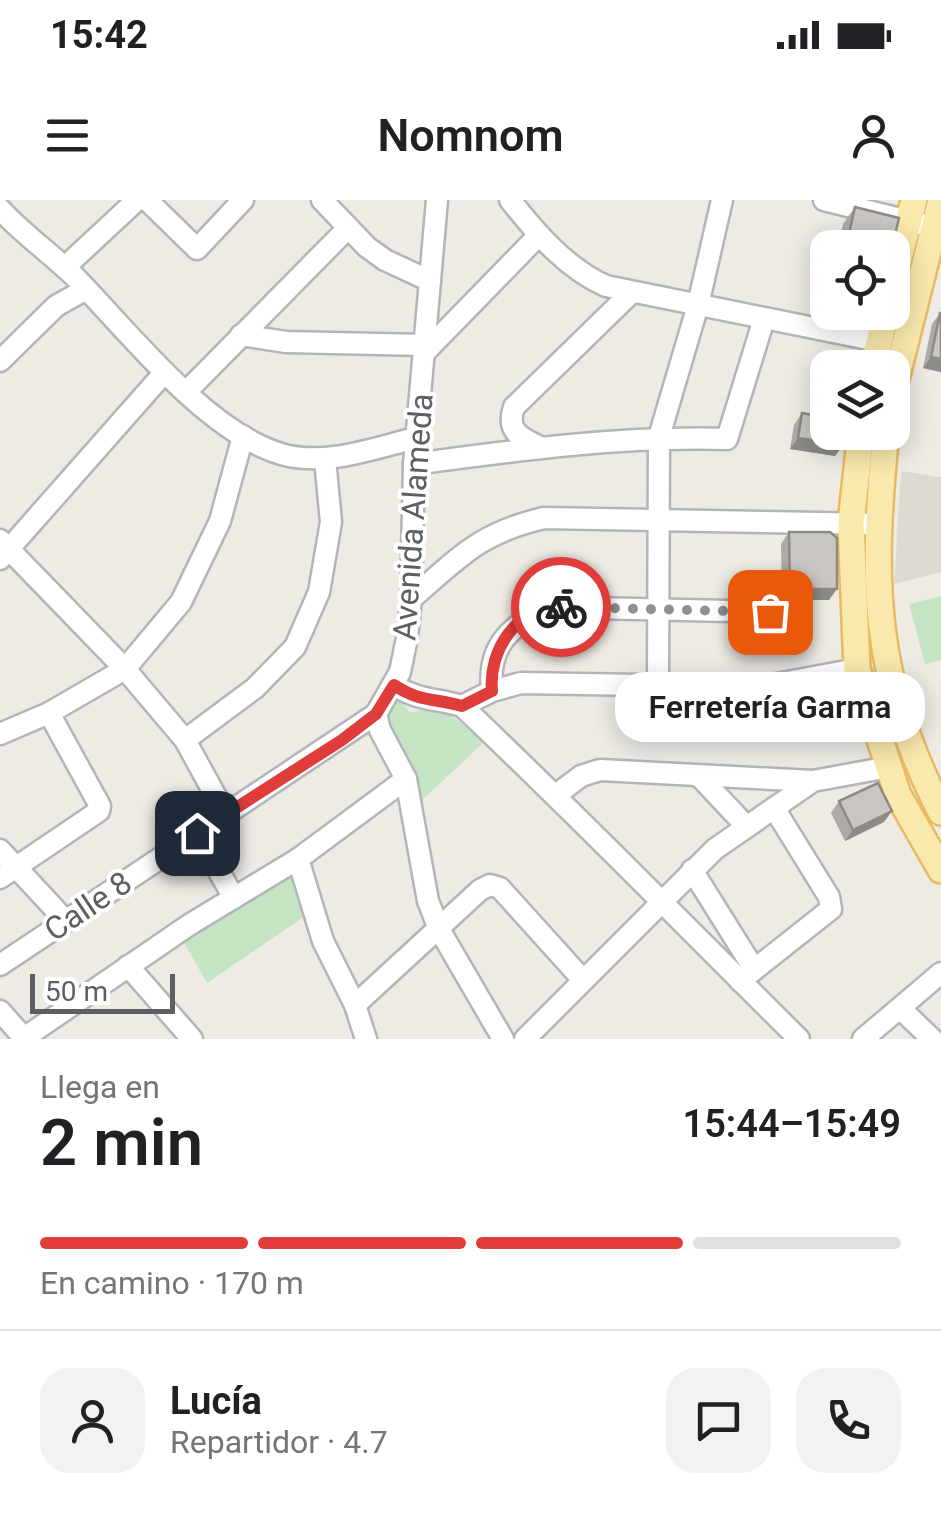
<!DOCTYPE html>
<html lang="es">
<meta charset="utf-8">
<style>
:root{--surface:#fff;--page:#f2f2f2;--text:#202124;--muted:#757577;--line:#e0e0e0;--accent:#df3c3a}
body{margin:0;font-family:Roboto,sans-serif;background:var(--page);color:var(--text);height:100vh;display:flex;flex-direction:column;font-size:38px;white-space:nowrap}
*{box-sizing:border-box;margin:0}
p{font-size:32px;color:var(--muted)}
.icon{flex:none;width:55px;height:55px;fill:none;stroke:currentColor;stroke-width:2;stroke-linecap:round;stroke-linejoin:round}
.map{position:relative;height:839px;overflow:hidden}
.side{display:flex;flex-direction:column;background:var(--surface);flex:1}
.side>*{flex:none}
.controls{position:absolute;left:810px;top:30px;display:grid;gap:20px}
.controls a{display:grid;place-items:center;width:100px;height:100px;border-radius:20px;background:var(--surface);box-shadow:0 5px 25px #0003;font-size:50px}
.scale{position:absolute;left:30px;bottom:25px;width:145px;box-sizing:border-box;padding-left:10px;border:5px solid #5c6064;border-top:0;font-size:28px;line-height:35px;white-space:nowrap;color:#5c6064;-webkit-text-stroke:8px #fff;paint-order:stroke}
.pin{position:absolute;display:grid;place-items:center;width:85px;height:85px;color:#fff;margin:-42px;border-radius:20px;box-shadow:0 5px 15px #0006}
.courier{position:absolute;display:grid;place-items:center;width:100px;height:100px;margin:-50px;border:8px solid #df3c3a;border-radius:50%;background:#fff;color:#222;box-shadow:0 2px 12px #0007}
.bubble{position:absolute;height:70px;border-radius:30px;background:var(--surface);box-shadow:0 5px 25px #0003;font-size:32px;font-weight:600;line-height:70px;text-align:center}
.headline em{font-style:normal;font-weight:600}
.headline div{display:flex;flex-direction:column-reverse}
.headline{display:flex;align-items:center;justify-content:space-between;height:170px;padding:0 40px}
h1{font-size:65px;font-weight:600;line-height:75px}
.bar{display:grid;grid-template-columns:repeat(4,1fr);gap:15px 10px;align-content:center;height:120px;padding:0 40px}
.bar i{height:12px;border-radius:8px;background:var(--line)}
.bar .active{background:var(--accent)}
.bar p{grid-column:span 4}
.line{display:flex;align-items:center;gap:25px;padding:0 40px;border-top:2px solid var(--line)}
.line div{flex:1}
.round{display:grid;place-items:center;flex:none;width:105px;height:105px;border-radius:30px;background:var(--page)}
.status{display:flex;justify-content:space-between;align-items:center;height:70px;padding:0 50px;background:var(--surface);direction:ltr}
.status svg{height:28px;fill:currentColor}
header{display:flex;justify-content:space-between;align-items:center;height:130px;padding:0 40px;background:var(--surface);font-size:45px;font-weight:600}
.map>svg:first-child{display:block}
.education{fill:#dedad3}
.green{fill:#c5e4c3}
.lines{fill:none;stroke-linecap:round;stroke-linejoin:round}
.minor-casing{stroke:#b2b5b9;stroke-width:25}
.major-casing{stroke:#e9ba63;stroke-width:30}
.minor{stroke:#fff;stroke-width:20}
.major{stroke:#fae9ad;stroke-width:25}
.wall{fill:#aeaaa7}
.shaded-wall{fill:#8d8b88}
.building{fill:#cac6c2;stroke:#8d8b88;stroke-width:2.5}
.done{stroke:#8f9191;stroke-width:10;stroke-dasharray:0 18}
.route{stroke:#df3c3a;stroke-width:12}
.labels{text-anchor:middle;stroke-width:8;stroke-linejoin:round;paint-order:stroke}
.street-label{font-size:32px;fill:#5c6064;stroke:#fff}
</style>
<div class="status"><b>15:42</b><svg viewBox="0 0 49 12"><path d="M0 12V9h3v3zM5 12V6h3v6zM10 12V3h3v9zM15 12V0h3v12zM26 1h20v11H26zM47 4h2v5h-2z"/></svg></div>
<header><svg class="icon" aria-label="menu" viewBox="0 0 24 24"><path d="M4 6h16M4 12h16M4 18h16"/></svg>Nomnom<svg class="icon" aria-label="person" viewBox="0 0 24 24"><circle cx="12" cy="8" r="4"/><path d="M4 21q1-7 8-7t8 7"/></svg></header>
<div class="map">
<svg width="941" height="839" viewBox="0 0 941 839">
<rect width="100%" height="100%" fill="#eeebe5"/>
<path class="education" d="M901 271 941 277V372L894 384Z"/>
<g class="green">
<path d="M941 396V460L925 464 909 404Z"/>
<path d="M392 499 402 503 410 513C443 501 462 523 483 543L418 604 406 556 383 514Z"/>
<path d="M291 668 308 714 207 783 180 735Z"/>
</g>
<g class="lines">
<g class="minor-casing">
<g id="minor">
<path d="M147 0 197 49 243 0"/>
<path d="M322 0 367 47 385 60 430 81"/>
<path d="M437 0 414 264 411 399 407 438 400 472 376 514 380 530 406 579 428 701 439 729 503 839"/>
<path d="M510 0C536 33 567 69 606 86L878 141"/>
<path d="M824 0 941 29"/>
<path d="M0 9C23 34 50 53 74 76 129 132 205 231 281 254 325 267 374 248 416 238"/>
<path d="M65 67 137 0"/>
<path d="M241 135 286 142 425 145"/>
<path d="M425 152 538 36"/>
<path d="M0 161 56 106 86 89"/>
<path d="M186 192 348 28"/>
<path d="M540 247C519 237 506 231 514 207L632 92"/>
<path d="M414 264C518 250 621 236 727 239L764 119"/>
<path d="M0 340 125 469 185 540 225 613"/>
<path d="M0 359 164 173"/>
<path d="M411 399C460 357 479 333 544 318L879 324"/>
<path d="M394 485C418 501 436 498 462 506 577 615 687 728 799 839"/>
<path d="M658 487 659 237 698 105 722 0"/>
<path d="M492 491C487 446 510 427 546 407L770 412"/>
<path d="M462 506 492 491 521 483 760 487 857 469"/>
<path d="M0 534 49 513 125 469 181 402 220 321 243 236"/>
<path d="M185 540 255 488 295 447 319 392 331 322 325 259"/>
<path d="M700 577 747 627"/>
<path d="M556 595 581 576 600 570 813 581 889 567"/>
<path d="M197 633 234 698"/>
<path d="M0 650 66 721"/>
<path d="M298 659 323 741 355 805 366 839"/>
<path d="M692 670 754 769"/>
<path d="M0 678 99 611 100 606 49 513"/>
<path d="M0 765 376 514"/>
<path d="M128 766 192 839"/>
<path d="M740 781 831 709 829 697 774 608"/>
<path d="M355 805 480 690 490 685 500 688 583 780"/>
<path d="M901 809 932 839"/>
<path d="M0 811 25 839"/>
<path d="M24 838 189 725 298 659 406 579"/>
<path d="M525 839 715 649 813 581"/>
<path d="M863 839 941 773"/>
</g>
</g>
<g class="major-casing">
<g id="major">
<path d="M892 86 914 0"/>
<path d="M873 168 886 112"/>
<path d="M892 195 941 0"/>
<path d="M861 232 851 323 857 469 898 595 941 670"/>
<path d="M886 232C871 380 872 477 941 612"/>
</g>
</g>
<use href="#minor" class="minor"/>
<use href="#major" class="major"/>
</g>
<g class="wall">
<path d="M855 7 892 48H838L843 24Z"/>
<path d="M940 113H941V172L923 168 932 124Z"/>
<path d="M802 213 843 245 835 256 790 249 794 225Z"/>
<path d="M789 332 829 400H782L781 344Z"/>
<path d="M804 494 848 507 801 521 796 506Z"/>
<path d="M839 601 884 622 845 641 831 613Z"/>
</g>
<g class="shaded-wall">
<path d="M847 43 864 48H844Z"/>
<path d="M931 157 941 159V172L923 168Z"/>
<path d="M798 238 843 245 835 256 790 249Z"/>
<path d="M790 389H837L829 400H782Z"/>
<path d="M856 496 848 507 801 521 809 510Z"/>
<path d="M892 611 884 622 845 641 853 630Z"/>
</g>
<g class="building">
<path d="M855 7 899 18 892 48H864L847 43Z"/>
<path d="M940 113H941V159L931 157Z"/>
<path d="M802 213 828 218V232H845L843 245 798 238Z"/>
<path d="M789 332H830L837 338V389H790Z"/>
<path d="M851 480 856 496 809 510 804 494Z"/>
<path d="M878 583 892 611 853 630 839 601Z"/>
</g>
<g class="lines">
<path class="done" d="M561 407 770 412"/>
<path class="route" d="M197 633 342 540 376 514 394 485C419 502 434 498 462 506L492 491C488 451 517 406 561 407"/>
</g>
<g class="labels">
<g class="street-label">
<text transform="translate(413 317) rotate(-86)" y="11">Avenida Alameda</text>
<text transform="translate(88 706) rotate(-34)" y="11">Calle 8</text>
</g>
</g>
</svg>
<div class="controls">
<a><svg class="icon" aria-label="locate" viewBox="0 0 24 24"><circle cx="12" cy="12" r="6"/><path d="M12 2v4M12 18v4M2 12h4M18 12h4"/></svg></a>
<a><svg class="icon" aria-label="layers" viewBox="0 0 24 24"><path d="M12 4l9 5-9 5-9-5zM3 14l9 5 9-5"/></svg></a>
</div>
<div class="scale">50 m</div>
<div class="pin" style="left:770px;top:412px;background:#ea580c"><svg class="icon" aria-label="bag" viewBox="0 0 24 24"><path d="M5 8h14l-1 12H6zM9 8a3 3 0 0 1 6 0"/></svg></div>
<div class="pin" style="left:197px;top:633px;background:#1f2937"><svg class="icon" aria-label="home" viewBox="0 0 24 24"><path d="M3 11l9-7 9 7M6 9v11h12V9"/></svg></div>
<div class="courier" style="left:561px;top:407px"><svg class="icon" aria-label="bike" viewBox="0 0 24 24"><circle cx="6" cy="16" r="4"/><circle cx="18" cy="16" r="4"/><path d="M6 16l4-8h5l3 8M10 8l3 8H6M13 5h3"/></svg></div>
<div class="bubble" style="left:615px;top:472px;width:310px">Ferretería Garma</div>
</div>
<section class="side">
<div class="headline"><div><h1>2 min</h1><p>Llega en</p></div><em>15:44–15:49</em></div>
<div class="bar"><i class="active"></i><i class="active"></i><i class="active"></i><i></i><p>En camino · 170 m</p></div>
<div class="line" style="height:180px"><a class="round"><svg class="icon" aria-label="person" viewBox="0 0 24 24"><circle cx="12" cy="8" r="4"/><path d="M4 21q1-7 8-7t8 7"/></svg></a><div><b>Lucía</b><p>Repartidor · 4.7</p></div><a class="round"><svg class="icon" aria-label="chat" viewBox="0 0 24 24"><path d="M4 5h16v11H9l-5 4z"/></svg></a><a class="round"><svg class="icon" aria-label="phone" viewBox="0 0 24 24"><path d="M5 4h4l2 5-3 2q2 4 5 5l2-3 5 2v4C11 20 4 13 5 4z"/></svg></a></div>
</section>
